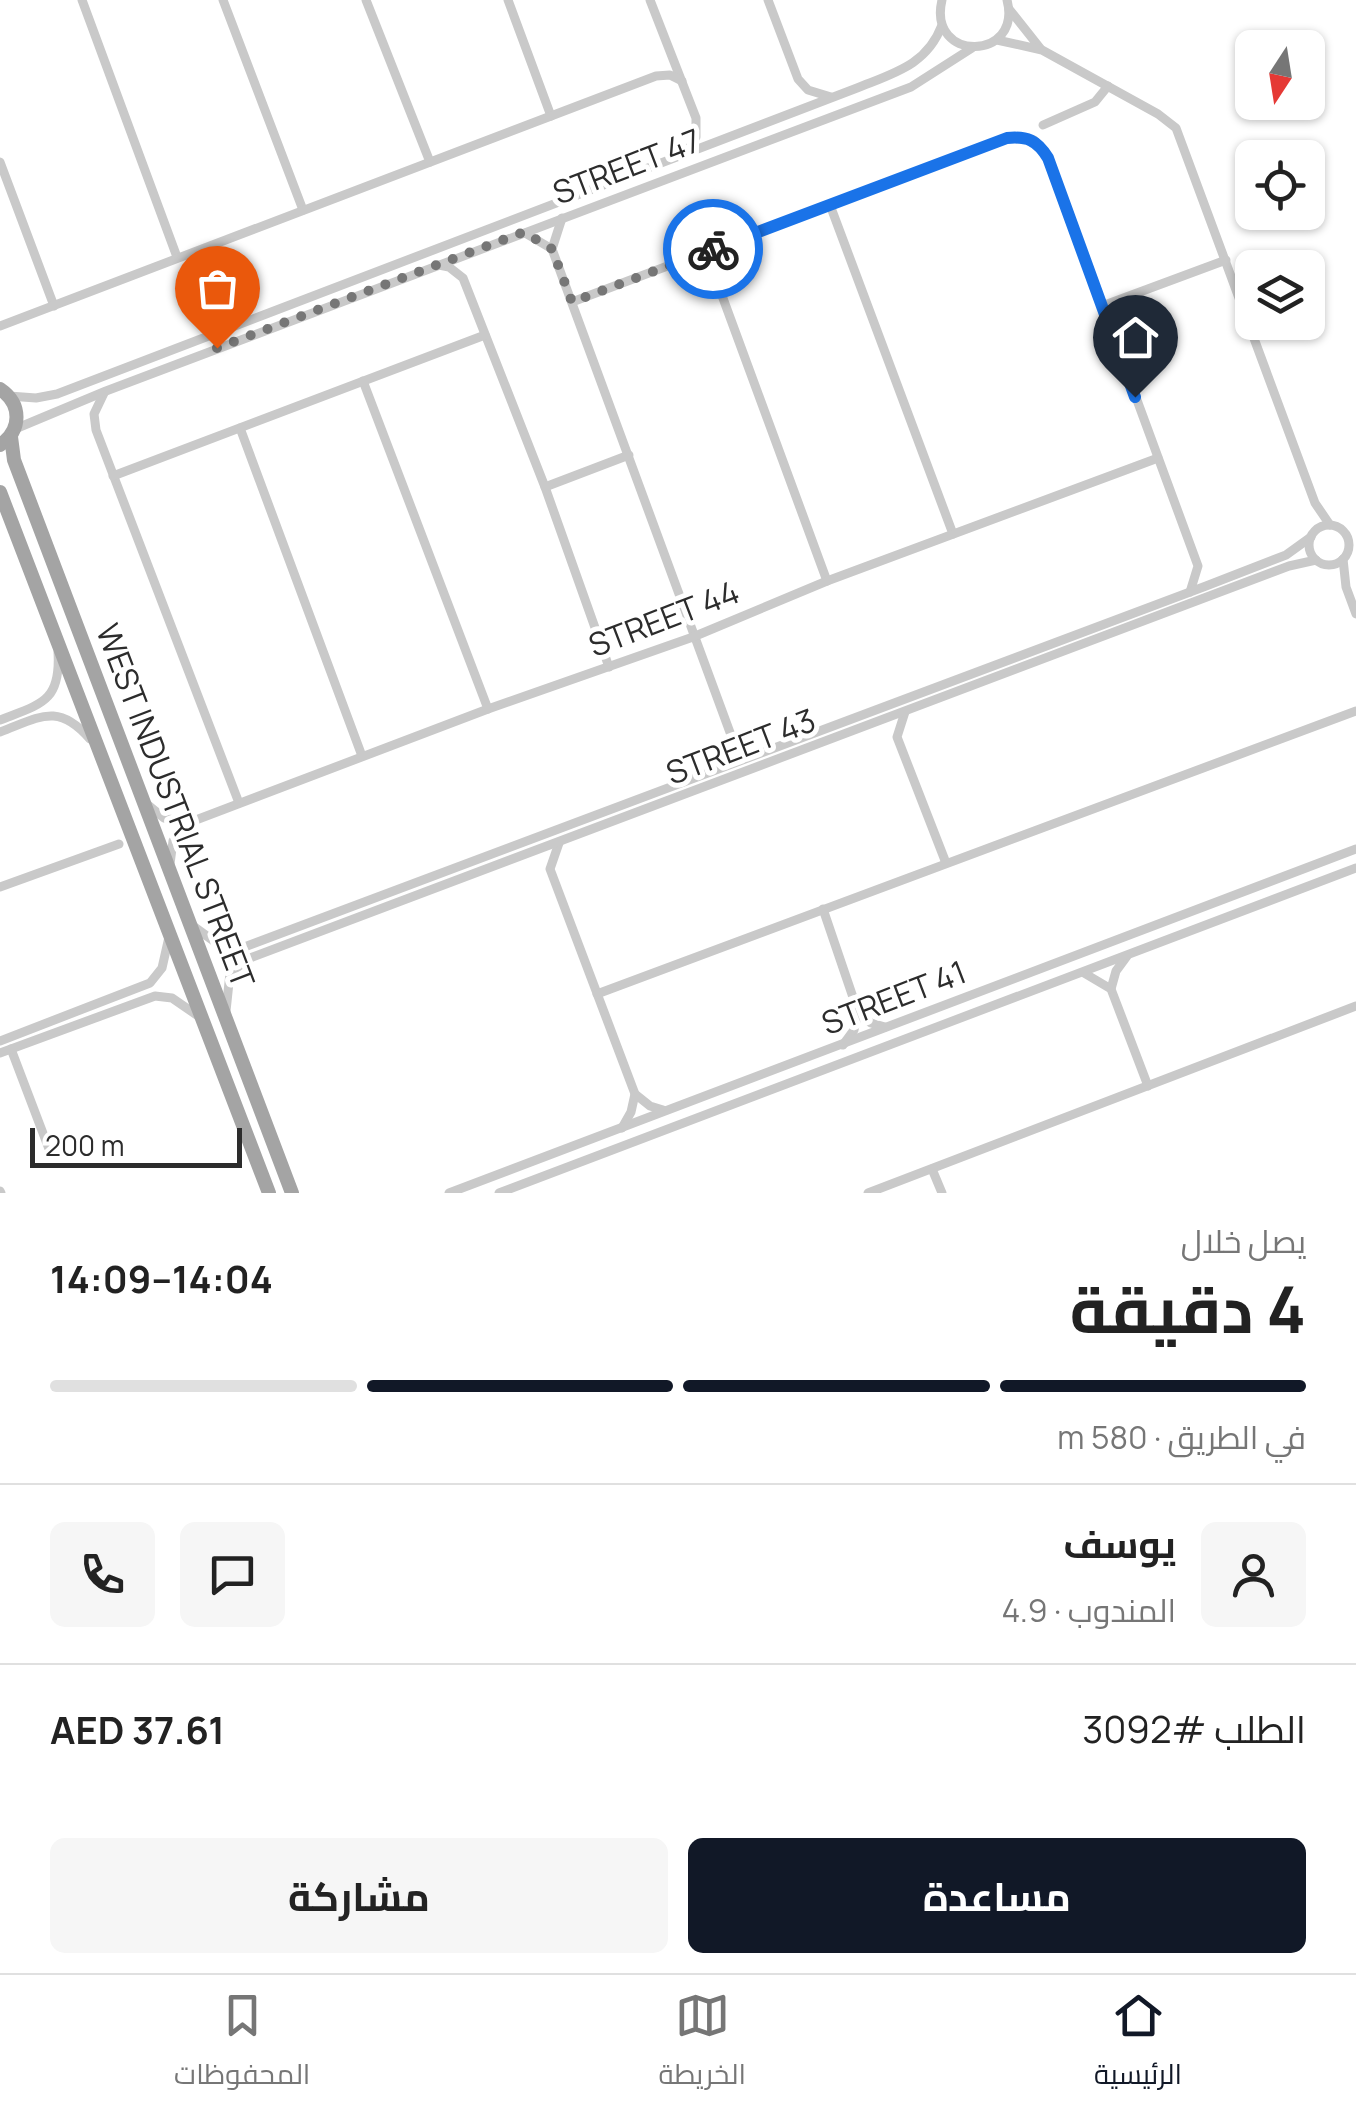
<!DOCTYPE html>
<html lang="ar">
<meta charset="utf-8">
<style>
:root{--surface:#fff;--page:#f6f6f6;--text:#222;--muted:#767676;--line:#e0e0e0;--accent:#111827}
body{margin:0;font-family:Manrope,Cairo,sans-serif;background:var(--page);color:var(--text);direction:rtl;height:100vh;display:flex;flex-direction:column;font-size:38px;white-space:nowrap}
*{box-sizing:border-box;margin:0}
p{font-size:32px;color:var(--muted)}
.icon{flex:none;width:55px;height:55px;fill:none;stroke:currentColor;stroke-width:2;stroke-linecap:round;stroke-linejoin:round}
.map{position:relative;height:1193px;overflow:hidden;direction:ltr}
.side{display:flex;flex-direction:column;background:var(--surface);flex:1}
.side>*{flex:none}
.needle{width:65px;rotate:192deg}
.fabs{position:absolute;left:1235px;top:30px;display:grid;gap:20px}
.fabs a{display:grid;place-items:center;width:90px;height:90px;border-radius:15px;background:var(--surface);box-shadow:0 2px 8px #0004;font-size:50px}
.scale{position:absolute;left:30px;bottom:25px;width:212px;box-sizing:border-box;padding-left:10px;border:5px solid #2c2c2c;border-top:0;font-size:28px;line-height:35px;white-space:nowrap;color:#2c2c2c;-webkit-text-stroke:8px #fff;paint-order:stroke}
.pin{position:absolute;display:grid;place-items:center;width:85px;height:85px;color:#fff;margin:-102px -42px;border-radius:50% 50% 50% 0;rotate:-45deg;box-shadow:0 0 10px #0007}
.pin .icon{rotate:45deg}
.courier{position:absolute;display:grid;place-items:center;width:100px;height:100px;margin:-50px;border:8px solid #1a73e8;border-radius:50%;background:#fff;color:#222;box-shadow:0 2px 12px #0007}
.headline em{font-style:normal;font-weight:700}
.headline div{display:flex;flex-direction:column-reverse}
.headline{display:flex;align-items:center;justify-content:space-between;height:170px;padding:0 50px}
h1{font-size:65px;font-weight:700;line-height:75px}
.bar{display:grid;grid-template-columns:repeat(4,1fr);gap:15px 10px;align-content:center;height:120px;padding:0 50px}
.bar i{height:12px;border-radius:8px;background:var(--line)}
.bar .active{background:var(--accent)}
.bar p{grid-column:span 4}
.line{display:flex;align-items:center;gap:25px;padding:0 50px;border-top:2px solid var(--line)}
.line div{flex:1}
.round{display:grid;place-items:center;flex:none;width:105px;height:105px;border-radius:15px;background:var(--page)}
.primary-button{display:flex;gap:20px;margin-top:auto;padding:20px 50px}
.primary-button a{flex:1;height:115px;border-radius:15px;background:var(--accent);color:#fff;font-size:40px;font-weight:700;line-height:115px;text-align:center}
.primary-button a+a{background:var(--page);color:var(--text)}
.menu{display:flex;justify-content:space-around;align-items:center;height:140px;border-top:2px solid var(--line);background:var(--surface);font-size:28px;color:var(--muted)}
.menu a{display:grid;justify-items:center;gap:5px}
.menu .active{color:var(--accent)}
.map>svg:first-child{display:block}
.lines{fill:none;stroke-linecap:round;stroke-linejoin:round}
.minor{stroke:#c9c9c9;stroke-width:9}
.primary{stroke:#a4a4a4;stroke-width:14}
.done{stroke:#767676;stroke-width:10;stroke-dasharray:0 18}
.route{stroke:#1a73e8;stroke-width:12}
.labels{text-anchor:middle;stroke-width:10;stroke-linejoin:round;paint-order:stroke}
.street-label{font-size:32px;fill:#2c2c2c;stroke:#fff}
</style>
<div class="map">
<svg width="1356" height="1193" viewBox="0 0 1356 1193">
<rect width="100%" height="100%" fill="#fff"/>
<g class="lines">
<g class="minor">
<path d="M82 0 177 257"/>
<path d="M223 0 303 210"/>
<path d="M366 0 430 162"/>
<path d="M508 0 551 116"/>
<path d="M650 0 696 118V137L685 155"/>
<path d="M768 0 798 79 808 90 831 97"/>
<path d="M942 0C927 63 1023 61 1007 0"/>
<path d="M1009 9 1040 48"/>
<path d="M997 40 1042 50 1158 114 1176 128 1315 503 1330 525"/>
<path d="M1043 125 1095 102 1108 86"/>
<path d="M0 162 54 306"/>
<path d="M830 205 953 534"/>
<path d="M562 218 552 249 735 746 730 764"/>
<path d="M525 233 552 249"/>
<path d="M706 252 827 581"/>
<path d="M439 265 449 267 463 278 545 487 609 667"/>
<path d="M572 302 1007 138 1034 140 1048 158 1198 566 1190 592"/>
<path d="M1102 306 1226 260"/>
<path d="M0 326 656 76 670 75 682 81"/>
<path d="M363 381 488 709"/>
<path d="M104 393 94 414 96 430 239 803"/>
<path d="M9 396 36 398 57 394 857 88C894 73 927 65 942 25"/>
<path d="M240 428 362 756"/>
<path d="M15 429 106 391 911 87 972 48"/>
<path d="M113 476 485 335"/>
<path d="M545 487 629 455"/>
<circle cx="1329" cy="545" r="20"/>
<path d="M1343 559 1346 587 1356 614"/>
<path d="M905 712 897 737 946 863"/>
<path d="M0 720C41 704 61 702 58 652"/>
<path d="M0 732C40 717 58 702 90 739"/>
<path d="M148 805 164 818 188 823 488 709 693 637 827 581 1158 458"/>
<path d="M559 843 550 869 635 1094 650 1106 663 1110"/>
<path d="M170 864 173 841 188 823"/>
<path d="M0 887 119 844"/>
<path d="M823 909 858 1012 871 1023 885 1027"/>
<path d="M193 926 222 947 247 946 1206 586 1286 555 1311 537"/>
<path d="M1084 973 1111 989 1148 1086"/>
<path d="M1111 989 1116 971 1127 956"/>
<path d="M597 994 1356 711"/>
<path d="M226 1011 230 973 250 958 1289 566 1316 560"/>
<path d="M0 1041 150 983 162 968 169 937"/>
<path d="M843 1045 854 1030 858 1012"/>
<path d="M11 1049 49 1149"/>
<path d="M0 1053 155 996 172 998 201 1018"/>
<path d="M622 1128 631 1112 635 1094"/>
<path d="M932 1169 942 1193"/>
<path d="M0 1191 1 1193"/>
<path d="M449 1193 1356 849"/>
<path d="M499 1193 1356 868"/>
<path d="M868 1193 1356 1006"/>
</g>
<g class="primary">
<path d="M0 389C22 404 22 430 0 445"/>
<path d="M11 437 14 460 292 1193"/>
<path d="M0 492 269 1193"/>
</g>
</g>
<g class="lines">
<path class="done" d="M217 348 524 232 552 249 572 302 713 249"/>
<path class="route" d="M713 249 1007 138C1027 136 1037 140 1048 158L1135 397"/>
</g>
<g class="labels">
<g class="street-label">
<text transform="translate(627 167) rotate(-21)" y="11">STREET 47</text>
<text transform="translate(664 619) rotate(-21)" y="11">STREET 44</text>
<text transform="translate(741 747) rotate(-21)" y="11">STREET 43</text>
<text transform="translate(175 806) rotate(69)" y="11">WEST INDUSTRIAL STREET</text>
<text transform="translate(894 998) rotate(-21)" y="11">STREET 41</text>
</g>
</g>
</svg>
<div class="fabs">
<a><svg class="needle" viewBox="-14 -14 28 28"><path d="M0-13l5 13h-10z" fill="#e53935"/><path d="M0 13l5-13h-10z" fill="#767676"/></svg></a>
<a><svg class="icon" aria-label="locate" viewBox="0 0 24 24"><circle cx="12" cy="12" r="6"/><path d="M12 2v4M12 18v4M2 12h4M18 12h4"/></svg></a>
<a><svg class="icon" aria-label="layers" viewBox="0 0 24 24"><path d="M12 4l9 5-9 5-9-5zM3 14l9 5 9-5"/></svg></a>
</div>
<div class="scale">200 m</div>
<div class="pin" style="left:217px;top:348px;background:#ea580c"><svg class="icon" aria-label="bag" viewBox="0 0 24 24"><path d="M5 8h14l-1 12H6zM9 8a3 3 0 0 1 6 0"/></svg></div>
<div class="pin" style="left:1135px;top:397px;background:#1f2937"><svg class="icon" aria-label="home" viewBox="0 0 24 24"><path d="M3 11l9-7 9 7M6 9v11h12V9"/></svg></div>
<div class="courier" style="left:713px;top:249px"><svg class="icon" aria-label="bike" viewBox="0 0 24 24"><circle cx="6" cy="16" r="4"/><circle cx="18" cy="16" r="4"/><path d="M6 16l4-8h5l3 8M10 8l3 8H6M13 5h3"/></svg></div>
</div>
<section class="side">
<div class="headline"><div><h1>4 دقيقة</h1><p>يصل خلال</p></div><em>14:04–14:09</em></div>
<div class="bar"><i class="active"></i><i class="active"></i><i class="active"></i><i></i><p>في الطريق · 580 m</p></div>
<div class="line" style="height:180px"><a class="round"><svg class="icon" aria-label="person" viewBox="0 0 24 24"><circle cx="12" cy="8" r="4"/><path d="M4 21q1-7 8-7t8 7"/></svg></a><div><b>يوسف</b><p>المندوب · 4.9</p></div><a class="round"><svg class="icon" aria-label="chat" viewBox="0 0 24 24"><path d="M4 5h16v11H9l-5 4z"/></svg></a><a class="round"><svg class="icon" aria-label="phone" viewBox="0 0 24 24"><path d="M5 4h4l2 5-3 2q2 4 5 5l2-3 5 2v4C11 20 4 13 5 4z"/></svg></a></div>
<div class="line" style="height:130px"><div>الطلب #3092</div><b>AED 37.61</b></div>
<div class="primary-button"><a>مساعدة</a><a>مشاركة</a></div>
</section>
<nav class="menu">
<a class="active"><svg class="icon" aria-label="home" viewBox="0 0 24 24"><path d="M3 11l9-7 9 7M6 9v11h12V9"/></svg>الرئيسية</a>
<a><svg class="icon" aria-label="map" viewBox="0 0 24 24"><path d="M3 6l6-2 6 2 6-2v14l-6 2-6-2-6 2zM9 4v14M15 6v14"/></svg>الخريطة</a>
<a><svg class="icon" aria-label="saved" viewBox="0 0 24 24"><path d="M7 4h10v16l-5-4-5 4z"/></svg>المحفوظات</a>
</nav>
